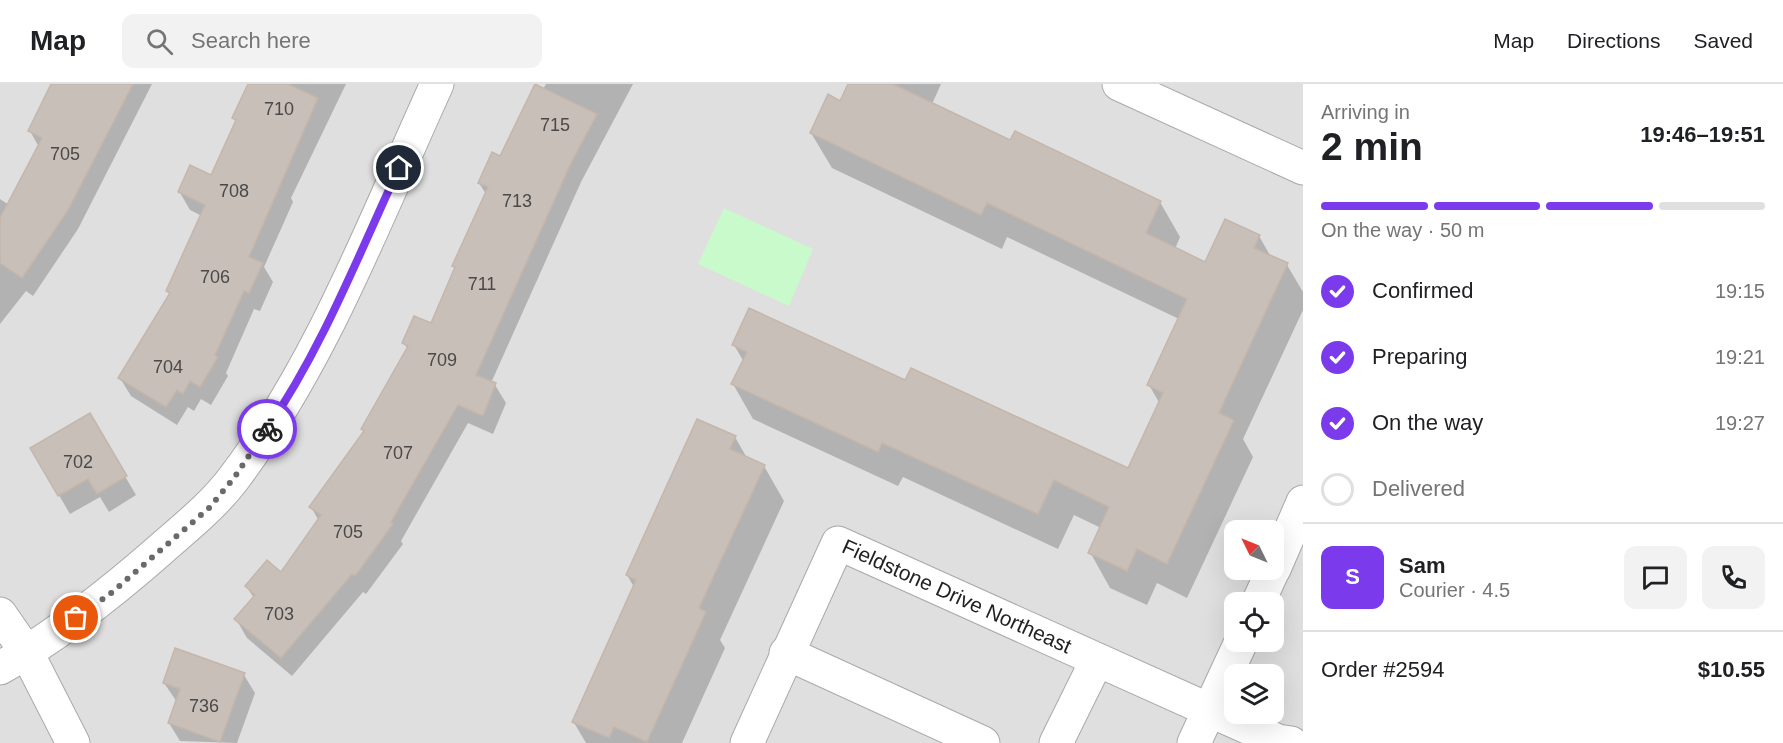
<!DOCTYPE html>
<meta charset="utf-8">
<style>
:root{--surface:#fff;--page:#f2f2f2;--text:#202124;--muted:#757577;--line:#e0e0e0;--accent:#7c3aed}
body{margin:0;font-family:Helvetica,sans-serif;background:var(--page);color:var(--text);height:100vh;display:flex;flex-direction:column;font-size:22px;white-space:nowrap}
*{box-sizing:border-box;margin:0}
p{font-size:20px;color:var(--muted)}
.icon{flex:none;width:33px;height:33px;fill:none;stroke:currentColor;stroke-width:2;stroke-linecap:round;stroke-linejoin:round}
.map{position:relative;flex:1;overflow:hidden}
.side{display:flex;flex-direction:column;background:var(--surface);width:480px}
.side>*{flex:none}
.needle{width:39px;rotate:313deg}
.fabs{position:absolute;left:1224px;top:436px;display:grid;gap:12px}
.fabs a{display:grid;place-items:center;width:60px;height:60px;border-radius:12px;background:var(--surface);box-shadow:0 6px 24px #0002;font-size:30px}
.pin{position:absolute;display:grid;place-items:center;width:51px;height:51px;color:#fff;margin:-26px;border:3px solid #fff;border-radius:50%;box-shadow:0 2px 6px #0007}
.courier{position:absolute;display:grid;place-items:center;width:60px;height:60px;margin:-30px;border:4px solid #7c3aed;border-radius:50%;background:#fff;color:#222;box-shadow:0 2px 8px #0007}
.summary em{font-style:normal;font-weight:700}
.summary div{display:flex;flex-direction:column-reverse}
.summary{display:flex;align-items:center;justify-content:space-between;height:102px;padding:0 18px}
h1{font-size:39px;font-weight:700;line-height:45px}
.bar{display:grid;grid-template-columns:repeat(4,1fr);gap:9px 6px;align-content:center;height:72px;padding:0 18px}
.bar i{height:8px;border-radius:4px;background:var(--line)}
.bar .current{background:var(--accent)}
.bar p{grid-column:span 4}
.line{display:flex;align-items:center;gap:15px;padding:0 18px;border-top:2px solid var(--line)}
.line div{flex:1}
.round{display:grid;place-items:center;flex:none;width:63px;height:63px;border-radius:12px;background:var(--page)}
ol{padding:0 18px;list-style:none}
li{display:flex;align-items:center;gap:18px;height:66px}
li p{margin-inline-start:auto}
li .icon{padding:6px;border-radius:50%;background:var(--accent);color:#fff;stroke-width:4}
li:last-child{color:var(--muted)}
li i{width:33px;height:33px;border:3px solid var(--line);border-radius:50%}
header{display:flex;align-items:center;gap:36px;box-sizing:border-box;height:84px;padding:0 30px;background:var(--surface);border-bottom:2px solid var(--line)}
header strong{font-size:28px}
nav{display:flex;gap:33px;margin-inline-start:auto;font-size:21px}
.search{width:420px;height:54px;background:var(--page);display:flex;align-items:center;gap:15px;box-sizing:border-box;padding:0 21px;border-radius:12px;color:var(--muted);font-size:22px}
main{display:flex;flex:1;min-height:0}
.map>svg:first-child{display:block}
.residential{fill:#e0dfdf;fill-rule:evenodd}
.park{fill:#c8facc}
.shadow{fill:#0003}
.building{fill:#c7bfb8;stroke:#c4b6ab;stroke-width:1.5}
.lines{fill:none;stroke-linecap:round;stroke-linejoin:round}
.minor-casing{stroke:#a9a9a9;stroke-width:35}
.minor{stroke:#fff;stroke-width:33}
.done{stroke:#6b6a68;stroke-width:6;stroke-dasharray:0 10.8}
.route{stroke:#7c3aed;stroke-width:8}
.labels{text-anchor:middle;stroke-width:6;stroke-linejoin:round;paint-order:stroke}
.number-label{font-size:18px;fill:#4b4948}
.street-label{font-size:21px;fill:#222;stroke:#fff}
</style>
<header>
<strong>Map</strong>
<div class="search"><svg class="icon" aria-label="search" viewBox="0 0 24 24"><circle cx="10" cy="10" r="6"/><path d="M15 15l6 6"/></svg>Search here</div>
<nav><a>Map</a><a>Directions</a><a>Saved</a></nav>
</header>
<main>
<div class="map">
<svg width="1303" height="659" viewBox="0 0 1303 659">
<rect width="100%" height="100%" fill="#f2efe9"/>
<path class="residential" d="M0 0H1303V659H0ZM1234 447H1274V486H1234ZM1234 519H1274V558H1234ZM1234 591H1274V630H1234Z"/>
<path class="park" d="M724 124 813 165 789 222 698 180Z"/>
<g class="shadow">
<path d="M65 0H152L78 145 33 212 26 207 0 240V115L9 121 39 63 30 47Z"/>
<path d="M249 0H346L291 114 293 118 264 183 273 198 260 227 254 225 226 289 228 292 211 321 201 315 194 327 188 323 177 341 131 312 120 294 170 211 168 207 202 132 190 126 179 107 211 93 236 39 234 34Z"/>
<path d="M546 0H633L581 98 491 299 495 301 506 319 493 350 468 339 401 457 403 460 366 510 363 508 292 592 247 554 236 535 254 514 246 502 281 490 319 437 311 423 364 349 362 345 408 266 404 259 432 241 456 185 454 182 486 110 479 99 501 74Z"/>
<path d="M850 0H941L932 20 1011 58 1160 118 1180 153 1175 165 1205 180 1259 152 1271 173 1287 181 1303 208V226L1243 355 1253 373 1187 514 1157 499 1147 521 1110 504 1090 468 1101 444 1074 431 1058 465 903 393 898 402 753 335 733 300 744 278 734 261 906 298 1128 386 1160 320 1149 301 1179 235 1007 153 1002 165 832 84 811 49 841 19Z"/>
<path d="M89 331 136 411 109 428 100 413 70 430 32 365Z"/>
<path d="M735 353 747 374 764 382 784 417 720 556 725 564 682 659H586L573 637 634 503 627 491Z"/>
<path d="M244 591 255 609 237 659 180 657 169 639 177 618 164 599Z"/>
</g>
<g class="building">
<path d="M51 0H133L68 126 22 194 0 179V134L42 54 28 47Z"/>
<path d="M248 0H288L318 14 249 173 263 179 249 209 244 207 215 271 218 273 200 303 190 297 183 310 177 306 166 323 118 294 170 209 166 207 205 121 178 108 190 81 211 91 236 36 232 34Z"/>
<path d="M535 0 597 30 571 79 476 291 496 299 483 332 458 321 391 438 393 440 355 492 352 490 281 574 234 535 255 511 245 502 267 476 281 488 321 431 309 423 364 347 361 345 408 262 402 259 414 232 431 239 455 183 452 182 488 103 478 99 492 68 500 72Z"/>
<path d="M848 0H893L1010 56 1015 47 1161 117 1146 149 1205 178 1225 135 1260 151 1254 164 1288 179 1219 329 1234 336 1167 480 1137 465 1127 487 1088 469 1109 423 1054 396 1038 430 882 359 878 368 731 300 747 268 732 261 749 224 905 296 911 284 1128 384 1163 309 1147 301 1187 215 987 119 981 131 810 49 828 10 840 17Z"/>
<path d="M90 329 127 392 97 410 88 395 58 412 30 364Z"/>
<path d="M697 335 736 352 730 365 765 381 699 524 706 528 647 658 614 643 609 654 572 638 636 496 626 491Z"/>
<path d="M175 564 245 589 220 658 168 639 180 605 163 599Z"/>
</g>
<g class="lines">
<g class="minor-casing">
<g id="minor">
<path d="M1119 0 1303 84"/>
<path d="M1274 485 1303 418"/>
<path d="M1258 519 1273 486"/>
<path d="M0 530 27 569 73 659"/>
<path d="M786 569 983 659"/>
<path d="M0 584C58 551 110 510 160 466 186 443 213 422 234 394 323 276 376 133 437 0"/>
<path id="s1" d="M747 659 838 459 1278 657 1291 659"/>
<path d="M1056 659 1097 576"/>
<path d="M1194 659 1241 558"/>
</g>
</g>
<use href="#minor" class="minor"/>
</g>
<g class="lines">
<path class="done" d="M76 534 110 510 209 424 234 394 267 345"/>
<path class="route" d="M267 345C322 265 358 172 399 84"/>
</g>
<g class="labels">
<g class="number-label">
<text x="279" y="31">710</text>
<text x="555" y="47">715</text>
<text x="65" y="76">705</text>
<text x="234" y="113">708</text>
<text x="517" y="123">713</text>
<text x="215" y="199">706</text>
<text x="482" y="206">711</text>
<text x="442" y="282">709</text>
<text x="168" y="289">704</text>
<text x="398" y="375">707</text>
<text x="78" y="384">702</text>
<text x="348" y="454">705</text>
<text x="279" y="536">703</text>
<text x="204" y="628">736</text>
</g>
<g class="street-label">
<text dy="7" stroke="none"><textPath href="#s1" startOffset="350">Fieldstone Drive Northeast</textPath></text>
</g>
</g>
</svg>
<div class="fabs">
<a><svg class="needle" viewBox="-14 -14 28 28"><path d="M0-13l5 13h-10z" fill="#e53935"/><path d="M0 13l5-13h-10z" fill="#757577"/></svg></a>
<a><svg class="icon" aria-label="locate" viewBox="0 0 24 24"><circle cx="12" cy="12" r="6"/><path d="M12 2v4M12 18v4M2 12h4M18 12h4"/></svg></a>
<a><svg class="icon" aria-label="layers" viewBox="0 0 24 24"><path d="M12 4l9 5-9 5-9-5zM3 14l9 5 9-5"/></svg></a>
</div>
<div class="pin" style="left:76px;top:534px;background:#ea580c"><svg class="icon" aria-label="bag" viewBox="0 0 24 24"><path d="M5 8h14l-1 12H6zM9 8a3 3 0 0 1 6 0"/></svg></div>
<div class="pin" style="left:399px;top:84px;background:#1f2937"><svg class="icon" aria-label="home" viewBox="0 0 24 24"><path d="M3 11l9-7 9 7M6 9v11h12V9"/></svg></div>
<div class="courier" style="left:267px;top:345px"><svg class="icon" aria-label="bike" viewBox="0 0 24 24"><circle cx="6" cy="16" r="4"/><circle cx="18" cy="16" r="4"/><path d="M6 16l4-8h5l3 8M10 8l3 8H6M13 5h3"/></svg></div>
</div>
<section class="side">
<div class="summary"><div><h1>2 min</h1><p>Arriving in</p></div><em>19:46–19:51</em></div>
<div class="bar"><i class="current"></i><i class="current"></i><i class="current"></i><i></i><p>On the way · 50 m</p></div>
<ol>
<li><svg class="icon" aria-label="check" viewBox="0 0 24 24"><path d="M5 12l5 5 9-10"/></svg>Confirmed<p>19:15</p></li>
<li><svg class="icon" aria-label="check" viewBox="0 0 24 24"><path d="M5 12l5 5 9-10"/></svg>Preparing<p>19:21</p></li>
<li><svg class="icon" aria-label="check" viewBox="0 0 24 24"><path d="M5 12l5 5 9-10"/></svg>On the way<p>19:27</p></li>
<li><i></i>Delivered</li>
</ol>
<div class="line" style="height:108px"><b class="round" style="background:var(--accent);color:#fff">S</b><div><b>Sam</b><p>Courier · 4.5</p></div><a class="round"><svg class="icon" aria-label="chat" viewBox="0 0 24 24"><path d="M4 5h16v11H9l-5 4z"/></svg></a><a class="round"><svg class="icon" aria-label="phone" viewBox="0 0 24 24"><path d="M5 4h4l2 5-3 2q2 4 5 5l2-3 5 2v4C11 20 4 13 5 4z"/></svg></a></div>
<div class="line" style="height:78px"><div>Order #2594</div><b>$10.55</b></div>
</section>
</main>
